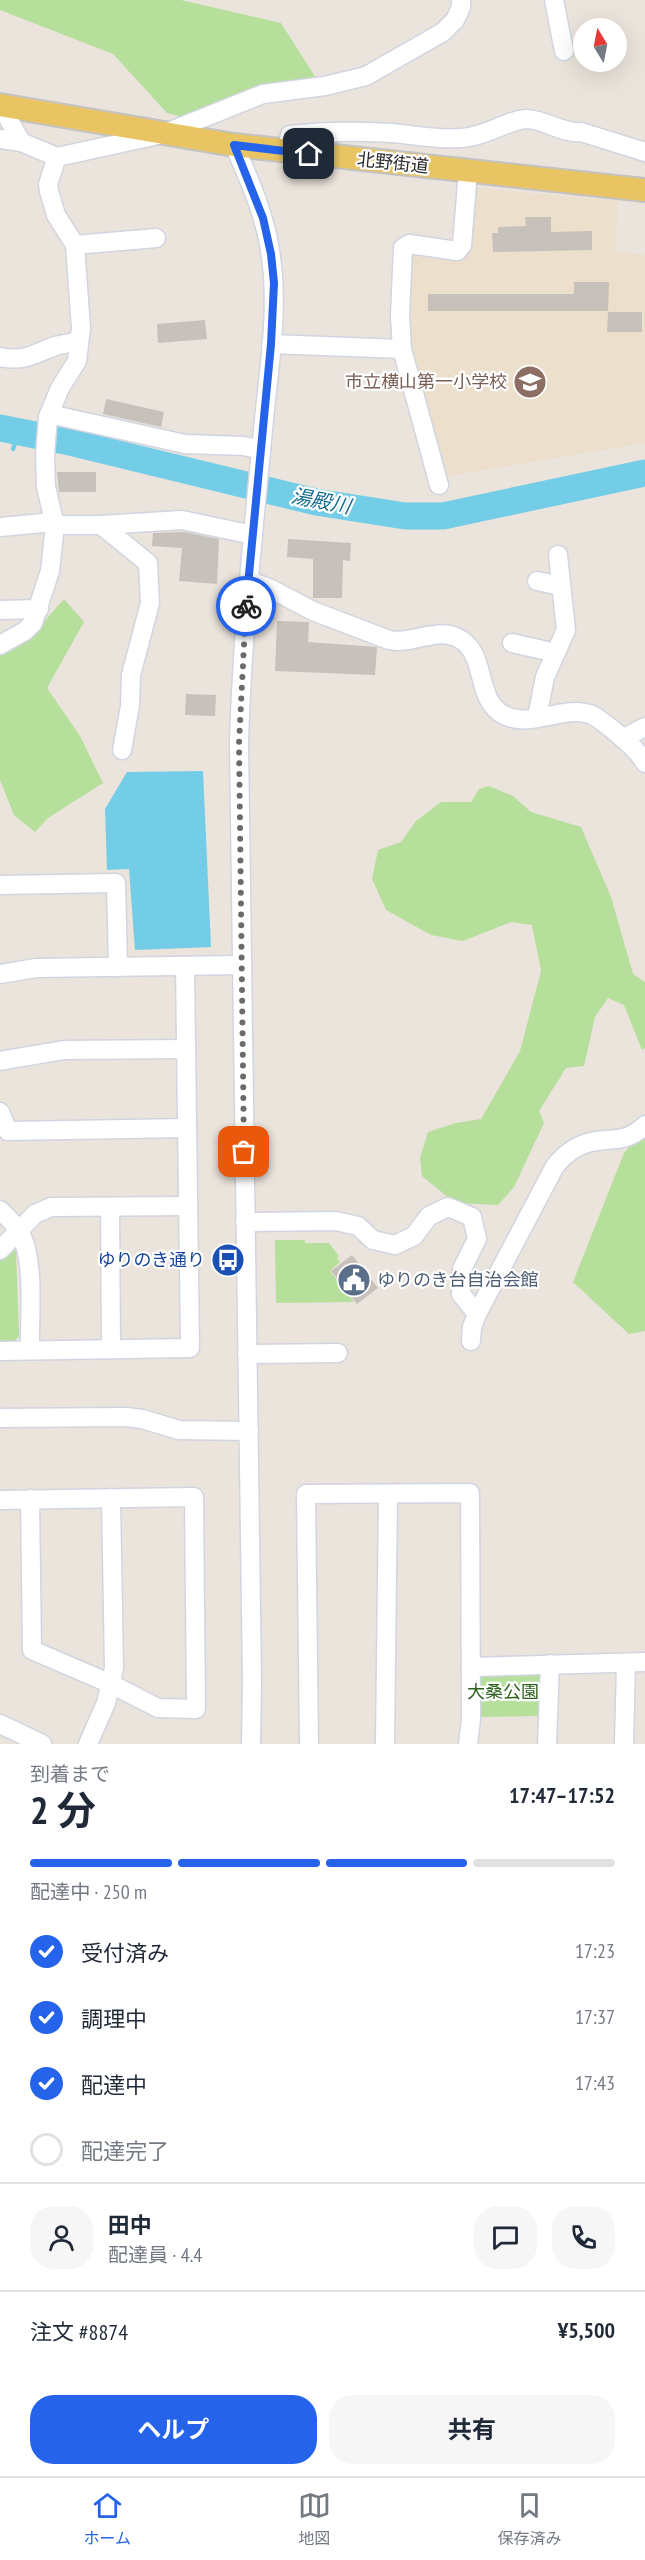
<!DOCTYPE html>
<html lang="ja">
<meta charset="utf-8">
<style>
:root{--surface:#fff;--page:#f6f6f7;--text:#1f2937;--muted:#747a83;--line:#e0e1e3;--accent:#2563eb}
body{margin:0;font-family:"PT Sans Narrow","Noto Sans JP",sans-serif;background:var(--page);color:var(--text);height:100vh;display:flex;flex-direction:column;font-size:22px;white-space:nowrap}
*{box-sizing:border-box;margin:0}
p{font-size:20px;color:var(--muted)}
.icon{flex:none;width:33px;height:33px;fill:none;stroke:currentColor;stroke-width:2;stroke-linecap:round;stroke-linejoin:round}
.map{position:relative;height:1744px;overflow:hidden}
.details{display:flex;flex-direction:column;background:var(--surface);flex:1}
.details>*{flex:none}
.needle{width:39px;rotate:350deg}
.tools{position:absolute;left:573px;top:18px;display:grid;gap:12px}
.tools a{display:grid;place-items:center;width:54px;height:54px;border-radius:50%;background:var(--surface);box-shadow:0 6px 24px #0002;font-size:30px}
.pin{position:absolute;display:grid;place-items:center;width:51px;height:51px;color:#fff;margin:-26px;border-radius:12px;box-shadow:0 3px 9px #0006}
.courier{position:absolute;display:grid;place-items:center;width:60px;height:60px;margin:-30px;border:4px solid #2563eb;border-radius:50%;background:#fff;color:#222;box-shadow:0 2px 8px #0007}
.head em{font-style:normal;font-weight:700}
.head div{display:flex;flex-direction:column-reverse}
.head{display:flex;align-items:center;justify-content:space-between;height:102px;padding:0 30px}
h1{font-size:39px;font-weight:700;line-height:45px}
.bar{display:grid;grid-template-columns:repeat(4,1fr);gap:9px 6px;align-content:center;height:72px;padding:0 30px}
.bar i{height:8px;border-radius:4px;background:var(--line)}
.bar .selected{background:var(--accent)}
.bar p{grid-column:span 4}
.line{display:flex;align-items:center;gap:15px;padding:0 30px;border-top:2px solid var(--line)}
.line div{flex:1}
.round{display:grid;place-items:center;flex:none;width:63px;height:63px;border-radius:24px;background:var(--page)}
ol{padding:0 30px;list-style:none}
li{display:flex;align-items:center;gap:18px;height:66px}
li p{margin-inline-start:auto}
li .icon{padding:6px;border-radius:50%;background:var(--accent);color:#fff;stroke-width:4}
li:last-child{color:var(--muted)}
li i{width:33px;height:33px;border:3px solid var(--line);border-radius:50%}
.action{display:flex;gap:12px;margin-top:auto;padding:12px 30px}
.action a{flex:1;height:69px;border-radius:24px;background:var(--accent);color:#fff;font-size:24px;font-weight:700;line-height:69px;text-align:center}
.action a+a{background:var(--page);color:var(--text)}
.tab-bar{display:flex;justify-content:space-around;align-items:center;height:84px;border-top:2px solid var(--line);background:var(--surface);font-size:16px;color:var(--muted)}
.tab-bar a{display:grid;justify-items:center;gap:3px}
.tab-bar .selected{color:var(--accent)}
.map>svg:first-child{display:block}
.education{fill:#ece0cc}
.green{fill:#b5df9b}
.water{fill:#74cde7}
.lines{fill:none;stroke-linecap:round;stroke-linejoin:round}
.stream{stroke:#74cde7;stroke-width:4.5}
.river{stroke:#74cde7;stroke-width:27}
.building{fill:#c6c1bb}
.minor-casing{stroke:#d1d5e1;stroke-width:21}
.major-casing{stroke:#c3c3c3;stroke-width:26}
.minor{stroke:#fff;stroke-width:18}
.major{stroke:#e8c463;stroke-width:22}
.done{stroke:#6d6a68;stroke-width:6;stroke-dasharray:0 10.8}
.route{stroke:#2563eb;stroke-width:8}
.labels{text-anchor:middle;stroke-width:4.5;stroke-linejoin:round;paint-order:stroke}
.street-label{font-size:18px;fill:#292929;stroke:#fff}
.education-label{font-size:18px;fill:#785e54;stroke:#fff;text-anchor:end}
.transit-label{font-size:18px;fill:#164399;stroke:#fff;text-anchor:end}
.service-label{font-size:18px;fill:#4e5e75;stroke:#fff;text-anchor:start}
.park-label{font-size:18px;fill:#2e621e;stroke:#fff}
.water-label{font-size:20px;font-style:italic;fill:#156c92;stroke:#fff}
</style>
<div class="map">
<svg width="645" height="1744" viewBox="0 0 645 1744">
<rect width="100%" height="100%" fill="#ebe4dc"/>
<path class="education" d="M476 188 618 201 615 252 645 255V443L437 478 401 320 407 256 459 257 468 193Z"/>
<g class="green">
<path d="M0 0H181L281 23 325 92 316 98 261 96 201 122 167 113 113 54 0 10Z"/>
<path d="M64 599 84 622 47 688 80 736 103 783 48 818 35 832 14 815 0 780V650L38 628Z"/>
<path d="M489 786 513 796 531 812 581 827 611 897 633 974 645 982V1048L642 1050 624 1005 608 998 595 1017 584 1066 566 1068 539 1111 544 1123 514 1187 498 1205 455 1203 422 1176 420 1158 428 1132 456 1123 481 1119 520 1051 541 971 532 925 511 922 463 941 431 935 386 910 372 879 378 850 401 842 416 821 441 802H471L479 789Z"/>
<path d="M645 1129V1331L629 1334 573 1282 624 1153Z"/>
<path d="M275 1240H305V1243H329L339 1256 337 1258 340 1262 330 1271 354 1302 276 1303Z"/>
<path d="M10 1248 16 1251 19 1336 13 1343H0V1259Z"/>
<path d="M547 1666 546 1716 476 1717 475 1670Z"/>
</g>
<path class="water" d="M203 771 211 947 135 950 129 869 107 870 105 809 127 772Z"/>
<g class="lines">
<path class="stream" d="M13 449 19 432"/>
<path class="river" d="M0 428 65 441 316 502 405 516H443L645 473"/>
</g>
<g class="building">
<path d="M525 217H551V232L592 231V250L493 252 492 233H498V227L526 226Z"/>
<path d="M574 282H609L608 311H428V294H574Z"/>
<path d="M608 312H642V332H607Z"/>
<path d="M205 320 207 339 158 343 157 324Z"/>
<path d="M106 399 164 412 161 427 103 414Z"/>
<path d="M57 472H96V492H59Z"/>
<path d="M185 532 219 539 217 584 179 581 182 548 152 546 153 533Z"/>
<path d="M288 539 351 543 350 561 343 560 342 598H313V559L287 557Z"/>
<path d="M277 621 309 622 308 642 377 647 375 675 275 671Z"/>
<path d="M186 694 216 695 215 716 185 715Z"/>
<path d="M352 1255 378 1288 357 1304 331 1271Z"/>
</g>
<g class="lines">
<g class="minor-casing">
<g id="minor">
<path d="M554 0 564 51"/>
<path d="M1 105 21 142"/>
<path d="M0 139 21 142 57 157"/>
<path d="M234 145C250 181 266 217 271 257 279 314 268 373 263 430 253 534 242 638 239 743L252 1681 251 1744"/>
<path d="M286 151 290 135C323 131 359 131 392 133 415 135 438 140 461 138 485 137 510 119 527 119 546 120 563 134 581 132L645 152"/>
<path d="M75 245 156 238"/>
<path d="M271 344 402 349"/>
<path d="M0 357C25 362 34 354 55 346 63 344 71 343 79 341"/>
<path d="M49 414 185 444 244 446 261 450"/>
<path d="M439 485 402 349 400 316 403 248 409 244 457 251 462 245 468 171"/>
<path d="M55 525H101L182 520 253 535"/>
<path d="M101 525 148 563 150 603 131 675 130 706 122 750"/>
<path d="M0 527 54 522"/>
<path d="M248 580 271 589 313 611 389 640C412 645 434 628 456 637 489 651 473 699 504 715 530 729 563 705 590 714 598 717 606 725 613 730 624 739 638 750 645 763"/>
<path d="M537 581 561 586"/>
<path d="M0 610 39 609"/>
<path d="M512 643 556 653"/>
<path d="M0 645 25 631 33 623 50 571 55 525 46 487 45 455 48 417 60 388 77 361 81 328 75 245 56 215 49 191 48 184 57 157 163 134 263 94 325 86 366 76 443 32 455 20 461 7V0"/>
<path d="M537 717 545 677 566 630 558 555"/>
<path d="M624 738 645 727"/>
<path d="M0 885 116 883 118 967"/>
<path d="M0 974 36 968 241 965"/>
<path d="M0 1061 64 1050 186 1049"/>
<path d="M0 1112 8 1131 187 1128"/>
<path d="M110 1207 111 1349"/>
<path d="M0 1210C7 1217 14 1223 19 1231 36 1259 29 1317 30 1350"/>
<path d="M245 1222 336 1221 358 1226 373 1240 395 1245 414 1236 429 1216 448 1207 472 1217 477 1239 462 1269 461 1294 477 1314"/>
<path d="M0 1250 35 1214 51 1207 188 1206"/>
<path d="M471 1341 472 1327 477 1314 555 1166C564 1155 576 1145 591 1142 612 1137 626 1144 645 1125"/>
<path d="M0 1351 190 1348 185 966"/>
<path d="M247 1354 338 1353"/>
<path d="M0 1418 126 1417 142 1419 179 1430 249 1431"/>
<path d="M0 1500 194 1497 196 1709 158 1708 111 1684 32 1650 30 1499"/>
<path d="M471 1667 645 1662"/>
<path d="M0 1724 42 1744"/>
<path d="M88 1744 106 1703 114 1668 111 1498"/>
<path d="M309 1744 306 1494 470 1493 471 1719 468 1744"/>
<path d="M385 1744 388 1495"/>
<path d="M547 1744 550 1664"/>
<path d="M624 1744 626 1663"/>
</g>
</g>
<g class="major-casing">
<path id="major" d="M0 105 234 145 645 190"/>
</g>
<use href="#minor" class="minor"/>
<use href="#major" class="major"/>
</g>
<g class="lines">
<path class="done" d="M244 1152 239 743 246 606"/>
<path class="route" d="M246 606 271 344 274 283 271 254 263 218 234 145 309 154"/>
</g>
<defs>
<g id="school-disc" transform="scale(1.725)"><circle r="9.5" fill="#8d6e63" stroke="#fff"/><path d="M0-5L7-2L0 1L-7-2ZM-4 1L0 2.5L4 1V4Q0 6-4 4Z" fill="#fff"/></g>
<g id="bus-disc" transform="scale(1.725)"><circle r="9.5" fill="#1a4fb4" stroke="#fff"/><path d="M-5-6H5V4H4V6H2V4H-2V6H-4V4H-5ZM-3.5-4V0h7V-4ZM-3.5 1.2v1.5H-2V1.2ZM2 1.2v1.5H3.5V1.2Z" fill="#fff"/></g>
<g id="civic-disc" transform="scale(1.725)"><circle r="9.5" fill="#5c6f8a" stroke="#fff"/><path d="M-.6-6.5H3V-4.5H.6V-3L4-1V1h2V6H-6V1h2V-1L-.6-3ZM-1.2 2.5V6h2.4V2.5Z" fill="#fff"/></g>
</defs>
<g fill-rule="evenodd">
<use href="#school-disc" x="530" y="382"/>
<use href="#bus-disc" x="228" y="1260"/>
<use href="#civic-disc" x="354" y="1280"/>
</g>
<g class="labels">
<g class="street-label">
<text transform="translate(393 163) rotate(6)" y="6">北野街道</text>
</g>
<g class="education-label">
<text x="507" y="388">市立横山第一小学校</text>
</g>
<g class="transit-label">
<text x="205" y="1266">ゆりのき通り</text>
</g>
<g class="service-label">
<text x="377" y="1286">ゆりのき台自治会館</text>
</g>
<g class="park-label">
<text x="503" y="1698">大桑公園</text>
</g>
<g class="water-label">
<text transform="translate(321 501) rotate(11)" y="7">湯殿川</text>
</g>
</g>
</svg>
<div class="tools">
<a><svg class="needle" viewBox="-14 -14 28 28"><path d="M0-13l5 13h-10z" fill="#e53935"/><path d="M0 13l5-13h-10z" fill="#747a83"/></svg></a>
</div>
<div class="pin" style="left:244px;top:1152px;background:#ea580c"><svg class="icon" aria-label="bag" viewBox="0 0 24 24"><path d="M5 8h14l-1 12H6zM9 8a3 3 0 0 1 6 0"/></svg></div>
<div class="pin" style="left:309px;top:154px;background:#1f2937"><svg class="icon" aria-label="home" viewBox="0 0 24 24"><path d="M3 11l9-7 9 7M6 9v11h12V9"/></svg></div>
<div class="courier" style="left:246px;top:606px"><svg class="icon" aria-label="bike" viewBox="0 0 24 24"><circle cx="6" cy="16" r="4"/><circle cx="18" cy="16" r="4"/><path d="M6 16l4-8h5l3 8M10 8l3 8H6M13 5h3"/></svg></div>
</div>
<section class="details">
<div class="head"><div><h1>2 分</h1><p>到着まで</p></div><em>17:47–17:52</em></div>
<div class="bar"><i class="selected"></i><i class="selected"></i><i class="selected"></i><i></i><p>配達中 · 250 m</p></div>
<ol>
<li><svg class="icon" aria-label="check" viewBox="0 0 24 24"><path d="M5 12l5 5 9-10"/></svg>受付済み<p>17:23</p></li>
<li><svg class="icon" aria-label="check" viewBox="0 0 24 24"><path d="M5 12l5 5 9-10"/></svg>調理中<p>17:37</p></li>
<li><svg class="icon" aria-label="check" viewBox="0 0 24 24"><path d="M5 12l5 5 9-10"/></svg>配達中<p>17:43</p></li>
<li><i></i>配達完了</li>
</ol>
<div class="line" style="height:108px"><a class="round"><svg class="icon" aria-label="person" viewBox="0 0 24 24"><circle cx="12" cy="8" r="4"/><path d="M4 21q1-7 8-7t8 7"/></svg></a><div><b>田中</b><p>配達員 · 4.4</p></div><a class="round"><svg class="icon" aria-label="chat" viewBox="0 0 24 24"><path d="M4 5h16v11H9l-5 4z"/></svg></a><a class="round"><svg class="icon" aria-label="phone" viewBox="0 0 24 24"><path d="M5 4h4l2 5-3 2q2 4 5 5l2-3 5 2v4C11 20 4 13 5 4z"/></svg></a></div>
<div class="line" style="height:78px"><div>注文 #8874</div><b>¥5,500</b></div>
<div class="action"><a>ヘルプ</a><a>共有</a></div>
</section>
<nav class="tab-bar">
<a class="selected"><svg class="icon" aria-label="home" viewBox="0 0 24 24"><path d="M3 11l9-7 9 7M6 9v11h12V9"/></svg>ホーム</a>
<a><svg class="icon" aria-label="map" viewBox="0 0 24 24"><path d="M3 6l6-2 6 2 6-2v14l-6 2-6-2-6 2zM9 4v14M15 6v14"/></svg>地図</a>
<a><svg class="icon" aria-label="saved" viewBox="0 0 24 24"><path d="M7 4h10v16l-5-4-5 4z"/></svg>保存済み</a>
</nav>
